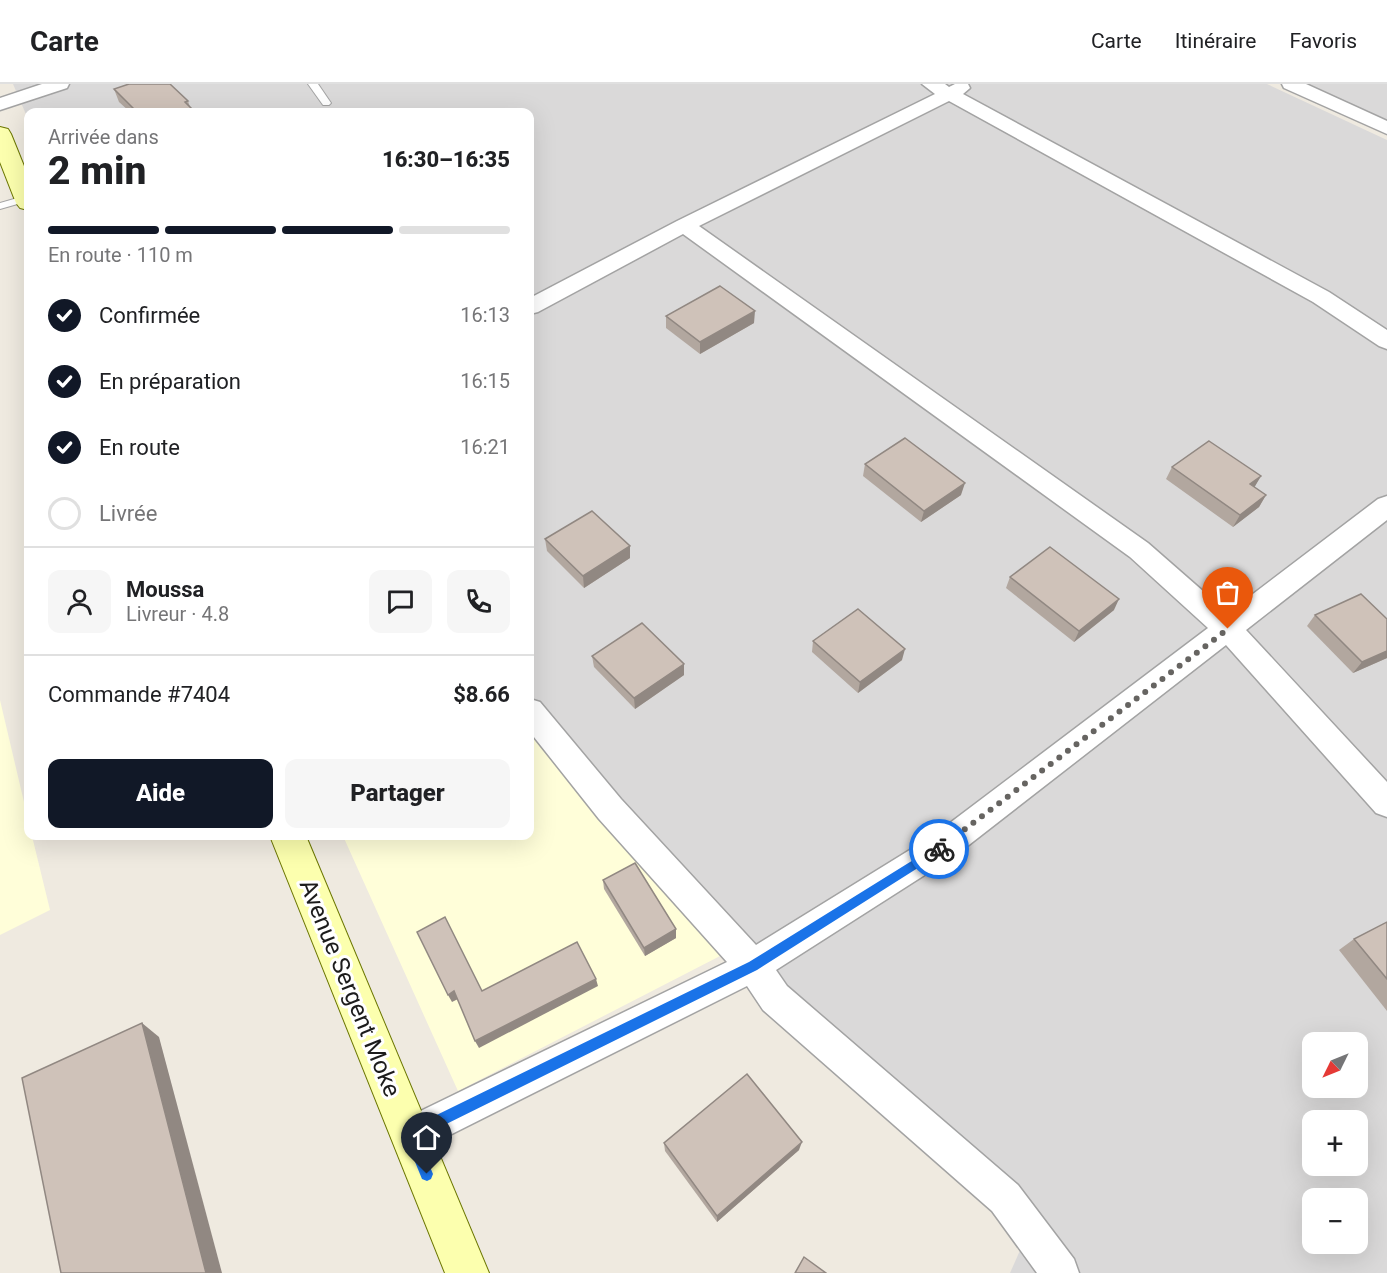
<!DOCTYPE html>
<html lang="fr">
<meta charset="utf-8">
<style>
:root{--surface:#fff;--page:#f6f6f6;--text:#202124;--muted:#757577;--line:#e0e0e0;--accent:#111827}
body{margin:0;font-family:Roboto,sans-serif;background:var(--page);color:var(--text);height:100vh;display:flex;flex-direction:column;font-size:22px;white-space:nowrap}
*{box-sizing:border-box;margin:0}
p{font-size:20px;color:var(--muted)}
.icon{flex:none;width:33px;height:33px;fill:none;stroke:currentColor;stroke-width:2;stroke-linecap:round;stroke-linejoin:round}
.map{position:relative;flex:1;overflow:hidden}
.details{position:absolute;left:24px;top:24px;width:510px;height:732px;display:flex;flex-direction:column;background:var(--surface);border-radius:12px;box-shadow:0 6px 24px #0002}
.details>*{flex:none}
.needle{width:39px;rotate:227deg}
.fabs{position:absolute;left:1302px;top:948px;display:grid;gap:12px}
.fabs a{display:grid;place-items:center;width:66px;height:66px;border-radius:12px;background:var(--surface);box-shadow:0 6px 24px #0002;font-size:30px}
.pin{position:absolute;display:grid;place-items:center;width:51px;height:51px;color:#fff;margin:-62px -26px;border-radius:50% 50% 50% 0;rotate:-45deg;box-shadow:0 0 6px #0007}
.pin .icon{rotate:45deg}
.courier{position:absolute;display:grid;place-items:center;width:60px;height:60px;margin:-30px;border:4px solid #1a73e8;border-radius:50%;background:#fff;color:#222;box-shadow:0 2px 8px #0007}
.head em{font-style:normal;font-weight:800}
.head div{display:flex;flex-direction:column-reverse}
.head{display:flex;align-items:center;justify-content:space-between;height:102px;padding:0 24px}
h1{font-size:39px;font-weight:800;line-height:45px}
.bar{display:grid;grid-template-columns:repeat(4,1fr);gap:9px 6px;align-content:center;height:72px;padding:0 24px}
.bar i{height:8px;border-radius:4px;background:var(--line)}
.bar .active{background:var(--accent)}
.bar p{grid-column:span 4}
.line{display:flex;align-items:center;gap:15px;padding:0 24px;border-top:2px solid var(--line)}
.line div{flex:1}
.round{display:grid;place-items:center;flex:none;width:63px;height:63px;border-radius:12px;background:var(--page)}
ol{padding:0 24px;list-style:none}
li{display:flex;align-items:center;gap:18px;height:66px}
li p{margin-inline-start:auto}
li .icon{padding:6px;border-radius:50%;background:var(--accent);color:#fff;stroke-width:4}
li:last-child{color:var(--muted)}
li i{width:33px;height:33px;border:3px solid var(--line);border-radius:50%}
.button{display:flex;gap:12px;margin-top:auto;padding:12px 24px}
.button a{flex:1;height:69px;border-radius:12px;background:var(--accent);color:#fff;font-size:24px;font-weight:800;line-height:69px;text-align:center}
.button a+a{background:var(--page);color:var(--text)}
header{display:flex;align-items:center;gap:36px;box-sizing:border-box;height:84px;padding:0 30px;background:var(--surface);border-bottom:2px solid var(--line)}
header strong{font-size:28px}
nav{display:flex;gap:33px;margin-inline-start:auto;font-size:21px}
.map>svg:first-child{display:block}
.residential{fill:#dad9d9;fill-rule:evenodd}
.education{fill:#fffed9}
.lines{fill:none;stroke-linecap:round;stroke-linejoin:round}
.service-casing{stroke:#a3a3a3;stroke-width:2}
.minor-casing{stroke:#a3a3a3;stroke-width:3}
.secondary-casing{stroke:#6b7600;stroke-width:2}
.service{fill:#fff;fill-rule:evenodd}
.minor{fill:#fff;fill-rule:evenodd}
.secondary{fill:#fcffae;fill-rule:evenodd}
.wall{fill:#b2a79f}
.shaded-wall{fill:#918882}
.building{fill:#cfc2b9;stroke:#918882;stroke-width:1.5}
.route{fill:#1a73e8}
.done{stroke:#666461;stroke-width:6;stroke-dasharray:0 10.8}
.labels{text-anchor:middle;stroke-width:6;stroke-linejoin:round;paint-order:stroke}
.near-street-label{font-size:24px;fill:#1c1c1c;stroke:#fff}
</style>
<header>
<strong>Carte</strong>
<nav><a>Carte</a><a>Itinéraire</a><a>Favoris</a></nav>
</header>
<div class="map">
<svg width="1387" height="1189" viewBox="0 0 1387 1189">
<rect width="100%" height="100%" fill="#efeae0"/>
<g class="residential">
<path d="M13 0H1267L1387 56V1189H1010L1029 1146 775 914 538 639 530 627V28H28V35ZM1312 958H1358V1004H1312ZM1312 1036H1358V1082H1312ZM1312 1114H1358V1160H1312Z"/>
<path d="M1306 0H1387V36Z"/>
</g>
<g class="education">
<path d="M0 616 28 735V752H32L50 826 0 851Z"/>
<path d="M530 643 545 664 722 871 458 1007 343 752H530Z"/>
</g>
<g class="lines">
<g class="service-casing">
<g id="service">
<path d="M308 0H318L331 19 329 21H323Z"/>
<path d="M28 111V117L0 125V119Z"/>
</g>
</g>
<g class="minor-casing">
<g id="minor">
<path d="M42 0H69L67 4 0 26V14Z"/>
<path d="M922 0H945L949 3 955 0H968L970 4 963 10 1329 208 1387 246V265L1379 262 1313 218 949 17 699 142 1148 459 1228 529 1378 415 1387 412V436L1246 546 1387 698V733L1376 729 1226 561 956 771 776 886 787 902 1018 1101 1074 1175 1079 1189H1037L992 1127 763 926 747 902 424 1064 411 1069 398 1064 393 1051 398 1038 727 878 599 735 530 648V615L540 618 621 715 756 861 934 751 1208 544 1130 473 683 150 538 228 530 230V214L677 137 935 10Z"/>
<path d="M1282 0H1306L1387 37V50L1284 4Z"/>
</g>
</g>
<g class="secondary-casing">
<g id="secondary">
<path d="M0 43 8 45 11 50 28 92V126L20 124 16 119 0 78Z"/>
<path d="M270 752H306L489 1189H445Z"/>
</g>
</g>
<use href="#service" class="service"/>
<use href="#minor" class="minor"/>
<use href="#secondary" class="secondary"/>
</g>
<g class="wall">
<path d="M114 5 188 17 190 23 195 28H130L119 18Z"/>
<path d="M666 232 754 239 700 270 666 244Z"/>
<path d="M865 380 961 411 921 438 863 392Z"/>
<path d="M1172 383 1261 392 1254 403 1266 411 1259 423 1233 443 1166 395Z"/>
<path d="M545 455 630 462V474L584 504 547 467Z"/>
<path d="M1010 493 1114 526 1074 558 1006 504Z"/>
<path d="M1315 531 1387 535V574L1353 589 1307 542Z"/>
<path d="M813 557 902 576 858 609 812 568Z"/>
<path d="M592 572 684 580V591L635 625 594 583Z"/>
<path d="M603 796 676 845V854L645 872 604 805Z"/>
<path d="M1387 838V927L1339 866 1354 855Z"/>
<path d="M664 1059 799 1066 717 1138 665 1067Z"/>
</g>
<g class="shaded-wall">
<path d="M755 227 754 239 700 270V258Z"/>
<path d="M1261 392 1254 404 1250 400Z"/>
<path d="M965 399 961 411 921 438 924 427Z"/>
<path d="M1266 411 1259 423 1233 443 1240 431Z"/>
<path d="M630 462V474L584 504 583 492Z"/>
<path d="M1119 515 1114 526 1074 558 1079 547Z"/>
<path d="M905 565 902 576 858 609 860 598Z"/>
<path d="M1387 567V574L1353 589 1362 578Z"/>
<path d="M684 580V591L635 625 634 614Z"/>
<path d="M676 845V854L645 872 644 864Z"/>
<path d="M596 895 598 902 479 964 475 957Z"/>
<path d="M454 907 458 915 452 918 448 911Z"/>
<path d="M142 939 159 953 222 1189H206Z"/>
<path d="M802 1058 799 1066 717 1138V1132Z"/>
</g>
<g class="building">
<path d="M129 0H170L188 17 185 18 195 28H137L114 5Z"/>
<path d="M720 202 755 227 700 258 666 232Z"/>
<path d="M905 354 965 399 924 427 865 380Z"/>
<path d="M1209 357 1261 392 1250 400 1266 411 1240 431 1172 383Z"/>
<path d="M592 427 630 462 583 492 545 455Z"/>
<path d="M1050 463 1119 515 1079 547 1010 493Z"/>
<path d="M1361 510 1387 535V567L1362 578 1315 531Z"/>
<path d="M858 525 905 565 860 598 813 557Z"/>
<path d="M642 539 684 580 634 614 592 572Z"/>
<path d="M635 779 676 845 644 864 603 796Z"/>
<path d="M445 833 482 907 577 858 596 895 475 957 454 907 448 911 417 848Z"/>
<path d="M1387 838V895L1354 855Z"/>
<path d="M142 939 206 1189H61L22 994Z"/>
<path d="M747 990 802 1058 717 1132 664 1059Z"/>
<path d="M804 1173 826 1189H795Z"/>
</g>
<path class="route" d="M939 760 945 765 943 768 757 886 418 1054 433 1090 431 1095 427 1097 422 1095 404 1051 406 1046 749 878Z"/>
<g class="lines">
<path class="done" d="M939 765 1228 545"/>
</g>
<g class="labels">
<g class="near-street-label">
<text transform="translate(350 904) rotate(68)" y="8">Avenue Sergent Moke</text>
</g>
</g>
</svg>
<div class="fabs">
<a><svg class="needle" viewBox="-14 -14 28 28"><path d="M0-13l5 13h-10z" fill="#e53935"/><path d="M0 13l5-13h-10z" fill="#757577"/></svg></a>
<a>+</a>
<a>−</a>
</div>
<div class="pin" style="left:1228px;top:545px;background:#ea580c"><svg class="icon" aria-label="bag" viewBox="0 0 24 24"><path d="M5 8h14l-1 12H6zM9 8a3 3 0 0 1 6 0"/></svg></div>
<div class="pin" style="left:427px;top:1090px;background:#1f2937"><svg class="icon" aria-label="home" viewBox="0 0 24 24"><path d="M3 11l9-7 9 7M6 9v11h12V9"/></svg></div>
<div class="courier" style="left:939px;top:765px"><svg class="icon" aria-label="bike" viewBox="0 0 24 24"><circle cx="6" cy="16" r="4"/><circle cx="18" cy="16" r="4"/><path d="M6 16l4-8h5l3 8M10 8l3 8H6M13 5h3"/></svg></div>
<section class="details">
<div class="head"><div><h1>2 min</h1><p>Arrivée dans</p></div><em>16:30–16:35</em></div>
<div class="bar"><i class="active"></i><i class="active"></i><i class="active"></i><i></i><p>En route · 110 m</p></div>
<ol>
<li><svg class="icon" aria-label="check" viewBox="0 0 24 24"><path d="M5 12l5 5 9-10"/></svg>Confirmée<p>16:13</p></li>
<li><svg class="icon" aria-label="check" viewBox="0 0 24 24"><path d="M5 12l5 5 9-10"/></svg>En préparation<p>16:15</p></li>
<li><svg class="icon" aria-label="check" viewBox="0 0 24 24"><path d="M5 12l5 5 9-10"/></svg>En route<p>16:21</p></li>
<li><i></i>Livrée</li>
</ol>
<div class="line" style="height:108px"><a class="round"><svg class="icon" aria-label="person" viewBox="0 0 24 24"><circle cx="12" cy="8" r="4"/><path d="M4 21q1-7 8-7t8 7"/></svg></a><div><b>Moussa</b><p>Livreur · 4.8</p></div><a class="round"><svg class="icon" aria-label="chat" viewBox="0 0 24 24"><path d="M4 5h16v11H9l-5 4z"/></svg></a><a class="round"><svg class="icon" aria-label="phone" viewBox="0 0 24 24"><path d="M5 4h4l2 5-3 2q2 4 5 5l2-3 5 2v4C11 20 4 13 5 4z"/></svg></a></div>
<div class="line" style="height:78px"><div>Commande #7404</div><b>$8.66</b></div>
<div class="button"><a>Aide</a><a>Partager</a></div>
</section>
</div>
